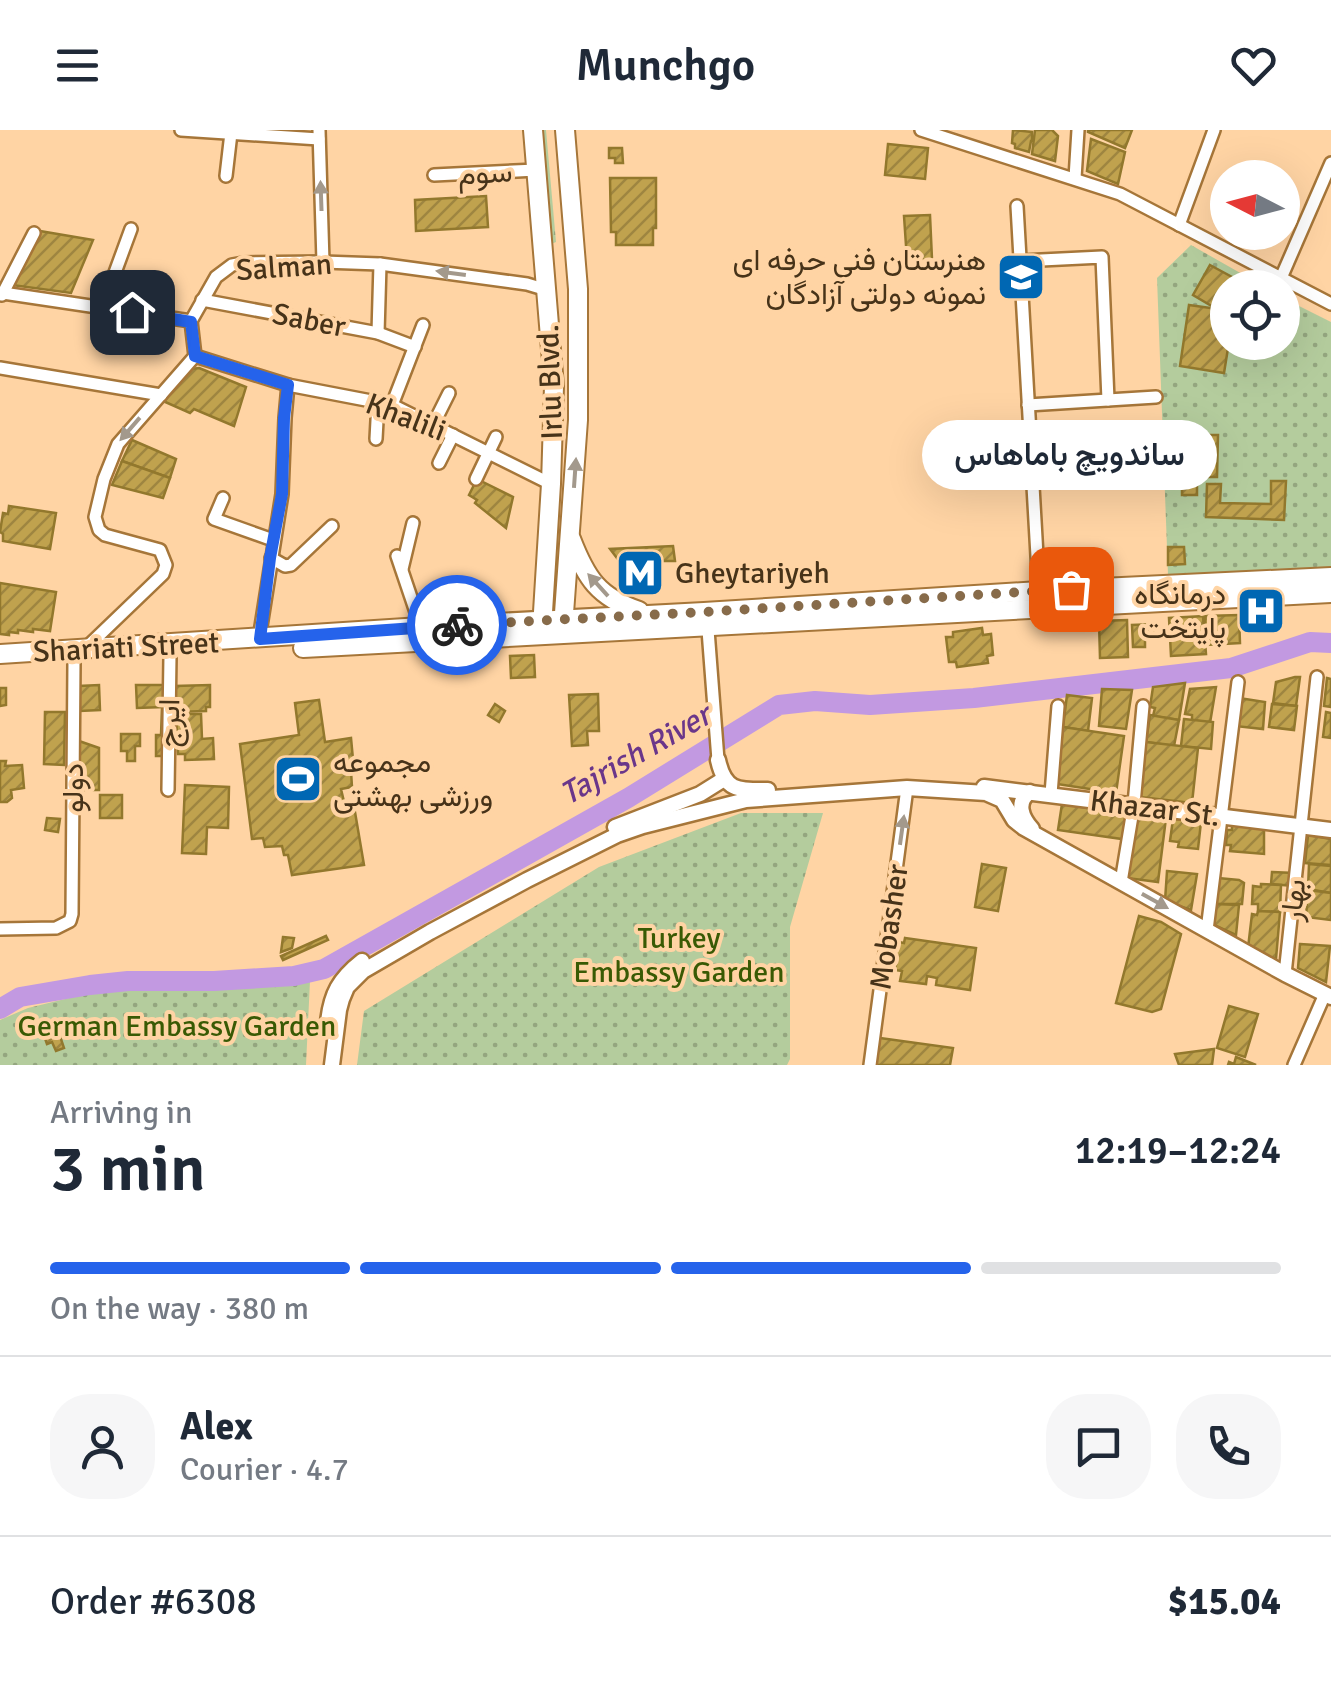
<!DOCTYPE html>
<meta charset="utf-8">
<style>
:root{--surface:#fff;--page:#f6f6f7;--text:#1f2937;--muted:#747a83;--line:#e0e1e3;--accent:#2563eb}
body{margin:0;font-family:Signika,Vazirmatn,sans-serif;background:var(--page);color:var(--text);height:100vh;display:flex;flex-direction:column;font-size:38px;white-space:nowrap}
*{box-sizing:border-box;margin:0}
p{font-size:32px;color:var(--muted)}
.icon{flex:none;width:55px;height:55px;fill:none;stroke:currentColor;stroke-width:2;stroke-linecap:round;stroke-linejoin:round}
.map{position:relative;height:935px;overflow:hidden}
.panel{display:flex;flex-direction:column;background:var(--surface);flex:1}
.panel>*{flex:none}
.needle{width:65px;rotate:276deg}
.tools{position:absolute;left:1210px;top:30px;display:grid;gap:20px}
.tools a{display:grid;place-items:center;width:90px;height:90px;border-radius:50%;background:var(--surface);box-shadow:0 10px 40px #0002;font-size:50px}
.pin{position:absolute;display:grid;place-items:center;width:85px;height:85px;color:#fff;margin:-42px;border-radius:20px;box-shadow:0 5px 15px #0006}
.courier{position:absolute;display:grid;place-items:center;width:100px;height:100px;margin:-50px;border:8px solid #2563eb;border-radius:50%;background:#fff;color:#222;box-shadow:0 2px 12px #0007}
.bubble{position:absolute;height:70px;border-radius:35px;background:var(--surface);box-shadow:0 10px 40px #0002;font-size:32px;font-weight:600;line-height:70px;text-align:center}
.summary em{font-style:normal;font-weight:600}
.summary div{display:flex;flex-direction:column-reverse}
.summary{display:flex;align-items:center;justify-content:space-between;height:170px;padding:0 50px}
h1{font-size:65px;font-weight:600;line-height:75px}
.bar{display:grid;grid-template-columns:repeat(4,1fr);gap:15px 10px;align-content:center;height:120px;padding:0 50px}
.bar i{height:12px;border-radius:8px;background:var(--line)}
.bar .on{background:var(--accent)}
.bar p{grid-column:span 4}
.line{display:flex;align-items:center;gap:25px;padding:0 50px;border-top:2px solid var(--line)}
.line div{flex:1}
.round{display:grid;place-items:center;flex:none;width:105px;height:105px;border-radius:40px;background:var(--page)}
header{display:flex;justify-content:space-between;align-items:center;height:130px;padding:0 50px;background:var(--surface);font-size:45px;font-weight:600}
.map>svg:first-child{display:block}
.forest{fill:url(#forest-crowns)}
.park{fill:url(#park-dots)}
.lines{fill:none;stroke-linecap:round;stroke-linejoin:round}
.river{stroke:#c299e1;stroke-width:20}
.building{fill:url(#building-hatch);stroke:#92782d;stroke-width:2.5}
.minor-casing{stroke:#a67639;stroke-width:16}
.tertiary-casing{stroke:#a67639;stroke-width:19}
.primary-casing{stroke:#a67639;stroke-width:22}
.minor{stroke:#fff;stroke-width:11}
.tertiary{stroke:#fff;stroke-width:14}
.primary{stroke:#fff;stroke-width:18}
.oneway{fill:#a3998c}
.done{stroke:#876b4a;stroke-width:10;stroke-dasharray:0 18}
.route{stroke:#2563eb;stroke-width:12}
.labels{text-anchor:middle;stroke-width:8;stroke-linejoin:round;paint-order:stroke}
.street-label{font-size:30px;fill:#473319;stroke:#ffd4a4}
.poi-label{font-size:30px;fill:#473319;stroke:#ffd4a4;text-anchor:end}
.park-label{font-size:30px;fill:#395a04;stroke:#ffd4a4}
.water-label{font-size:32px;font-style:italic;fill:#6a368a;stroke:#ffd4a4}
</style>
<header><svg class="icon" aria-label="menu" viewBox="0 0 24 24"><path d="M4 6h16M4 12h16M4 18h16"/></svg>Munchgo<svg class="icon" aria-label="heart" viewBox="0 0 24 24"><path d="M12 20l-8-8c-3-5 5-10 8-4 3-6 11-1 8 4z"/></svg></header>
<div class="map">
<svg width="1331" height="935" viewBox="0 0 1331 935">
<defs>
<pattern id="forest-crowns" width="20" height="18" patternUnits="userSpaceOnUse" patternTransform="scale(2.5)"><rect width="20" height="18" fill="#b4cc9d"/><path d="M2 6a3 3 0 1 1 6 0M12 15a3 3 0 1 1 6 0" fill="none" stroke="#94a67f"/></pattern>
<pattern id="park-dots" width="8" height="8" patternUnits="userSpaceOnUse" patternTransform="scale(2.5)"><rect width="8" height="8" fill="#b4cc9d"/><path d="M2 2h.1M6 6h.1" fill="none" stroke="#94a67f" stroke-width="1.8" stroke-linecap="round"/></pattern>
<pattern id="building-hatch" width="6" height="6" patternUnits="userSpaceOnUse" patternTransform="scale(2.5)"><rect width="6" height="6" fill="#c0a24e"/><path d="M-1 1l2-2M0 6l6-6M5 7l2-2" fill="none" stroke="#9e8540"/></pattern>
</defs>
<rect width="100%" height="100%" fill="#ffd4a4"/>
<path class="forest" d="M538 0H546L556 112 549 115Z"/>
<g class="park">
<path d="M1191 115 1265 157 1228 158V212H1282L1283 168 1331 192V439L1168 445 1157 148Z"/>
<path d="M741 683H823L790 797V929L787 935H357L364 881 599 737Z"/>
<path d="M310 851 306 935H0V890L28 878 98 861 180 856 242 859Z"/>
</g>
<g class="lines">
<path class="river" d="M0 879 20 867 90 855 128 851H214L294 846 324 839 628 668 779 575 815 571 870 575 974 568 1231 538 1310 512 1331 513"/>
</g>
<g class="building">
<path d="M1013 0 1032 2V11H1031L1029 22 1015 18V14L1012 13Z"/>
<path d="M1035 0H1052L1058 6 1055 31 1032 24Z"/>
<path d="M1088 0H1132L1125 18 1088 2Z"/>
<path d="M1091 9 1125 22 1118 54 1087 41Z"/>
<path d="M888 14 928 18 925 49 885 45Z"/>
<path d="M609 18H622L623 33H615V28H609Z"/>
<path d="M610 48H656V98H653V115H616V102H611Z"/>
<path d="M486 66 488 97 416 101 415 70Z"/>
<path d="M930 85 932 129 907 130 904 86Z"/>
<path d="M40 101 93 110 71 163 12 155Z"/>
<path d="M1210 135 1232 147 1215 178 1193 165Z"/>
<path d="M1189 175 1225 180 1223 189 1228 190 1229 212 1224 243 1180 236Z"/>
<path d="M199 238 246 257 234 296 194 279 190 283 163 271 191 239Z"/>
<path d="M1197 305H1218L1217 347H1205V337L1189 336V345H1197V365H1182V312H1197Z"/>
<path d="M132 310 176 329 170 348 122 331Z"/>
<path d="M122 331 170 348 163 368 112 355Z"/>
<path d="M477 349 513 367 506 398 475 373 477 370 469 365Z"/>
<path d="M1271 351H1286L1284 390 1206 387 1207 354H1221L1220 373 1271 374Z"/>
<path d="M9 376 56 383 50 419 3 411V404L0 402 3 383 8 384Z"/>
<path d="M673 416 675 431H660V451L653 452 629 444 610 419Z"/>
<path d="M1168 417H1184L1185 434 1168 435Z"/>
<path d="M0 453 56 462 50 501 33 499V502L18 500V503L9 502V505L0 504Z"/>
<path d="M1239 485 1240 513 1206 515 1205 486Z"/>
<path d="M1203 486 1206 524 1171 526 1169 488Z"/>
<path d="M1127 490 1128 527 1100 528 1099 491Z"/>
<path d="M1156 494V509H1145V517H1133L1132 495Z"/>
<path d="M982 498 983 505 991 504 993 525 987 526 988 533 957 537 956 532H949L946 507H953V502Z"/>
<path d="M534 525 535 547 511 548 510 526Z"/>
<path d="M1295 547H1300L1296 576 1273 573 1276 552Z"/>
<path d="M1327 548 1331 549V577L1324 576Z"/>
<path d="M1185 553 1179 590 1153 586 1155 578 1150 577 1153 557Z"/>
<path d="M99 555 100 580 80 581 79 556Z"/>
<path d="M136 555H164V577L137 578Z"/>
<path d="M210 555V577H206V581L175 582V556Z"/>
<path d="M1216 557 1210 593 1192 590V585L1185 584 1190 559Z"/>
<path d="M0 558H6V575L0 576Z"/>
<path d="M1102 559 1132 560 1126 599 1099 596Z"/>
<path d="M598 564 599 601H587L588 615 572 616 569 565Z"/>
<path d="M1067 565 1092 568 1088 601 1063 597Z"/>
<path d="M1239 568 1265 572 1263 599 1235 596Z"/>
<path d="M319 570 325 612 351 608 354 640 351 641 352 657 341 659 345 676 355 682 364 735 292 745 288 725H284L282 716 265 717 263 708 252 709 240 614 299 605 295 573Z"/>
<path d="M495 574 505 581 499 592 488 585Z"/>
<path d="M1272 574 1297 576 1294 600 1269 597Z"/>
<path d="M162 578H168L167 626H156V605H161Z"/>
<path d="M45 582H65L64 635 44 634Z"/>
<path d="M1326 582 1331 583V608L1323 607Z"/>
<path d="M176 584H201L202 609 213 608 214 629 185 630V624H178Z"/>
<path d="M1150 585 1179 590 1174 616 1146 612Z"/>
<path d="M1184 589 1213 592 1211 619 1181 616Z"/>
<path d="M1063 597 1124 606 1116 663 1057 654Z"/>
<path d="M121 604H140V616H135V631H127V621H121Z"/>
<path d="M79 611 99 618V660H79Z"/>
<path d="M1146 612 1198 618 1192 673 1140 667Z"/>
<path d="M0 631H6L5 636 22 635 24 658 11 660 12 668 7 672H0Z"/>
<path d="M185 655 229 657 228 698 207 697 206 724 182 723Z"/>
<rect x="100" y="665" width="22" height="23"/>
<path d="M1062 674 1126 684 1122 709 1058 700Z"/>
<path d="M1135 684 1166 688 1158 752 1127 748Z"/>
<path d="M47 688 60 689 58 702 45 700Z"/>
<path d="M1173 689 1201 692 1198 719 1178 717 1179 712 1170 711Z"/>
<path d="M1232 693 1264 696V724L1230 721 1231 715H1226L1227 700H1232Z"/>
<path d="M1308 705 1331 709V735L1305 733Z"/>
<path d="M982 734 1006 738 998 781 975 777Z"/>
<path d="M1309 734 1331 736V763L1308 759Z"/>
<path d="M1167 741 1197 744 1191 780 1165 771Z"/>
<path d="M1272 742 1294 743 1293 756 1271 754Z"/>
<path d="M1218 748 1239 750 1244 753 1242 774H1215Z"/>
<path d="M1261 754 1281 755 1280 782 1258 781V774H1252L1253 756 1261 757Z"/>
<path d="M1308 760 1331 763V790L1306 787Z"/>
<path d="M1215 774 1239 775 1236 805 1214 795Z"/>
<path d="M1258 781 1280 782 1276 829 1248 818 1252 784 1257 785Z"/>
<path d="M1139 786 1161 792 1181 804 1161 879 1152 882 1116 873Z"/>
<path d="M326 806 328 810 283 830 281 826Z"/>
<path d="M283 807 294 808 292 818 281 822Z"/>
<path d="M905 808 976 818 970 860 936 855 937 848 927 846 926 854 900 851 902 841 895 840 896 835H893L895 816 898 817 899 812 904 813Z"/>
<path d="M1300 814 1330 816 1326 852 1298 838Z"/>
<path d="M1229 876 1258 884 1245 927 1217 918Z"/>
<path d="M55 889 58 898 53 900 56 908 60 906 64 918 56 921 52 912 47 914 40 894Z"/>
<path d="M880 908 953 918 950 935H876Z"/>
<path d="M1214 919 1212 935H1179L1175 924Z"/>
<path d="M1236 927 1256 935H1228L1229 932 1234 934Z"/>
</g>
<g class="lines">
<g class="minor-casing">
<g id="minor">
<path d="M181 0 319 9"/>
<path d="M319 0 323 132"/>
<path d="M921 0 1120 64 1331 174"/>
<path d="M434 45 536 40"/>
<path d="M226 46 231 3"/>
<path d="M1075 48 1078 0"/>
<path d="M1017 76 1039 461"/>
<path d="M1179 95 1214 0"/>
<path d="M1021 131 1102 127 1108 270"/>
<path d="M1281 148 1331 33"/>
<path d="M3 163 191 191"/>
<path d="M2 165 34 103"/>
<path d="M202 170 378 203 415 217"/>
<path d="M102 178 131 99"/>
<path d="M378 203 380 134"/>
<path d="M195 226 288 255 392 275 551 354"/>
<path d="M0 238 161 265"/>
<path d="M392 275 423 195"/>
<path d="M1028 275 1156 267"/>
<path d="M433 295 449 263"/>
<path d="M376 309 378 272"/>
<path d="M439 333 453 305"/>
<path d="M476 349 496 307"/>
<path d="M223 368 214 389 273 410"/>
<path d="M397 426 421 497"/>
<path d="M271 428 285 436 291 435 332 396"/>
<path d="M402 439 413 393"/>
<path d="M705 495 708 500 718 630"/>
<path d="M259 509 282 364 285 288 288 255"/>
<path d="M87 517 163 444 166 435 160 420 105 405 99 400 95 387 104 349 118 314 195 226 191 191 216 147 232 135 243 133 323 132 380 134 527 154 547 160"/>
<path d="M168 660 170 526"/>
<path d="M1051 664 1058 576"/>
<path d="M1121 752 1134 674 1143 576"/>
<path d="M0 799 56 798 70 791 72 784 74 532"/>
<path d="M1207 800 1238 552"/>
<path d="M1285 844 1317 547"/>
<path d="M870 935 907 658"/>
<path d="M1294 935 1325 864"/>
</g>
</g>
<g class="tertiary-casing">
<g id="tertiary">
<path d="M718 630C725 662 739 660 768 660"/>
<path d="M984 657 1331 700"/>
<path d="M1030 662C1015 672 1022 688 1032 699"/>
<path d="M615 697 700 664 724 649"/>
<path d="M328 892C331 864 339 849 362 831"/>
<path d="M332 935 339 880 342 869 347 857 363 841 430 802 527 750 617 705 643 696 746 670 907 658 986 663 1002 670 1014 690 1024 698 1285 844 1331 867"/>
</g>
</g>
<g class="primary-casing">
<g id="primary">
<path d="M533 0 554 256 551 354 542 498"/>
<path d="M571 409C586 448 598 467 639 481"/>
<path d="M563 497 578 290V159L565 0"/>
<path d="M303 518 1331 463"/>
<path d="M0 524 421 497 704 482 1039 461 1331 447"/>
</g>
</g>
<use href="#minor" class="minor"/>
<use href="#tertiary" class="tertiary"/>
<use href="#primary" class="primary"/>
</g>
<defs><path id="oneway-solid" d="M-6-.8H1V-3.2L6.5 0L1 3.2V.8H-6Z" transform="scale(2.5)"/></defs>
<g class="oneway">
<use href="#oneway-solid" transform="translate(321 66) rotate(-92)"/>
<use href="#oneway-solid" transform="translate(451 143) rotate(-172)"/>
<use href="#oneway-solid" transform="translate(130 299) rotate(131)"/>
<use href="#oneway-solid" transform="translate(575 343) rotate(-86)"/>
<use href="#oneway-solid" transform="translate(598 455) rotate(-132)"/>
<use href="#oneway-solid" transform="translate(902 700) rotate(-82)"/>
<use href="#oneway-solid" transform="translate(1155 771) rotate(29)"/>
</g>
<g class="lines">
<path class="done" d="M457 495 704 482 1071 459"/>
<path class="route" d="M132 182 191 192 195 226 288 255 284 288 282 364 270 428 260 509 457 495"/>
</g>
<defs>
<g id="school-square" transform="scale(2.5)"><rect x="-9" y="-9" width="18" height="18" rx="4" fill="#0067b3" stroke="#ffd4a4"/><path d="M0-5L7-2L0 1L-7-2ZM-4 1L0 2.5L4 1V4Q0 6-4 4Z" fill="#fff"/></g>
<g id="metro-square" transform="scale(2.5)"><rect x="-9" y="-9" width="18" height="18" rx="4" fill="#0067b3" stroke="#ffd4a4"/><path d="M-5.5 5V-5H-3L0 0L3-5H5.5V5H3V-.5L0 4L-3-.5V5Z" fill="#fff"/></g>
<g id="hospital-square" transform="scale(2.5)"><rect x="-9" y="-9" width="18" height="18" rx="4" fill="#0067b3" stroke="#ffd4a4"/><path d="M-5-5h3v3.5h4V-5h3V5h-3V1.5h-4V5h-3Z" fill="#fff"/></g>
<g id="stadium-square" transform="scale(2.5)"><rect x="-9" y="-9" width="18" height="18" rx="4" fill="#0067b3" stroke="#ffd4a4"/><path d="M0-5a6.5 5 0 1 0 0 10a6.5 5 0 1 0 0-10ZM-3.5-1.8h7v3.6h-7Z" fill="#fff"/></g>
</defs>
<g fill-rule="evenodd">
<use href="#school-square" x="1021" y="147"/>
<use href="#metro-square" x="640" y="443"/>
<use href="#hospital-square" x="1261" y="481"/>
<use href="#stadium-square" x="298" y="649"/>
</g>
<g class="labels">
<g class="street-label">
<text transform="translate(485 43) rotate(-3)" y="10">سوم</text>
<text transform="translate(284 137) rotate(-4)" y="10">Salman</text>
<text transform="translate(309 190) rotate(11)" y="10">Saber</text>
<text transform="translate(550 252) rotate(-92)" y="10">Irlu Blvd.</text>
<text transform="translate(406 287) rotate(21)" y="10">Khalili</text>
<text transform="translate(126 517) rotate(-3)" y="10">Shariati Street</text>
<text transform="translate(169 593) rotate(-89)" y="10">ایرج</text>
<text transform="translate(73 658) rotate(-90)" y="10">دولو</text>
<text transform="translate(1155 678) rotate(7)" y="10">Khazar St.</text>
<text transform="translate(1293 770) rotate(-84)" y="10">بهار</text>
<text transform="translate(889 797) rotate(-82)" y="10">Mobasher</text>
</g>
<g class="poi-label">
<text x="986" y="140">هنرستان فنی حرفه ای<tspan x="986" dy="34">نمونه دولتی آزادگان</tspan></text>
<text x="675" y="453" text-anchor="start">Gheytariyeh</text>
<text x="1226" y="474">درمانگاه<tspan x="1226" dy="34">پایتخت</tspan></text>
<text x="333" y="642" text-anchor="start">مجموعه<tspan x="333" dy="34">ورزشی بهشتی</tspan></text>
</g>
<g class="park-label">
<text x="679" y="818">Turkey<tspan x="679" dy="34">Embassy Garden</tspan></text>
<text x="177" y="906">German Embassy Garden</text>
</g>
<g class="water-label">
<text transform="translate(635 624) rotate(-30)" y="11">Tajrish River</text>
</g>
</g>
</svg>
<div class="tools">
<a><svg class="needle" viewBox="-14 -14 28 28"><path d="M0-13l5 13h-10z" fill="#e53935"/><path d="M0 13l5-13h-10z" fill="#747a83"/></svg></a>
<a><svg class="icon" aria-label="locate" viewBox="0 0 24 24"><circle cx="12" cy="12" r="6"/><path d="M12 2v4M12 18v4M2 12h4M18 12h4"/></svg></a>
</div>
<div class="pin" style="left:1071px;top:459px;background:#ea580c"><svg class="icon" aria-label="bag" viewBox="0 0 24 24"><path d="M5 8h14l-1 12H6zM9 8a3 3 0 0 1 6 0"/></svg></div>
<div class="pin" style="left:132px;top:182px;background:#1f2937"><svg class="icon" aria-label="home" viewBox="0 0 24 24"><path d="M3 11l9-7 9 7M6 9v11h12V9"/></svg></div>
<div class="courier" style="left:457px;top:495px"><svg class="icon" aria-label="bike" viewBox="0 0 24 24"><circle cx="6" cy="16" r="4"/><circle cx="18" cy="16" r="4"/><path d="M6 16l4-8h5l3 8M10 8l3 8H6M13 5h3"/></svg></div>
<div class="bubble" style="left:922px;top:290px;width:295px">ساندویچ باماهاس</div>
</div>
<section class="panel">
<div class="summary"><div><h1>3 min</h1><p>Arriving in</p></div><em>12:19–12:24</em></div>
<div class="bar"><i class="on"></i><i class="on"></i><i class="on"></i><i></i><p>On the way · 380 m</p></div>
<div class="line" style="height:180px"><a class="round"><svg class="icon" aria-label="person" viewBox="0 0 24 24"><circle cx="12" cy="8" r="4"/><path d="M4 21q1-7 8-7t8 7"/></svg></a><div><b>Alex</b><p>Courier · 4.7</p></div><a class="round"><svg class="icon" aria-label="chat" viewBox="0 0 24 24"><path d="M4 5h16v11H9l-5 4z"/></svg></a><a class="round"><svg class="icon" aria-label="phone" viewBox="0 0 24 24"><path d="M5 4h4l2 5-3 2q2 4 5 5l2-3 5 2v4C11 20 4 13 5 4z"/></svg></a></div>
<div class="line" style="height:130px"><div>Order #6308</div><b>$15.04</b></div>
</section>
